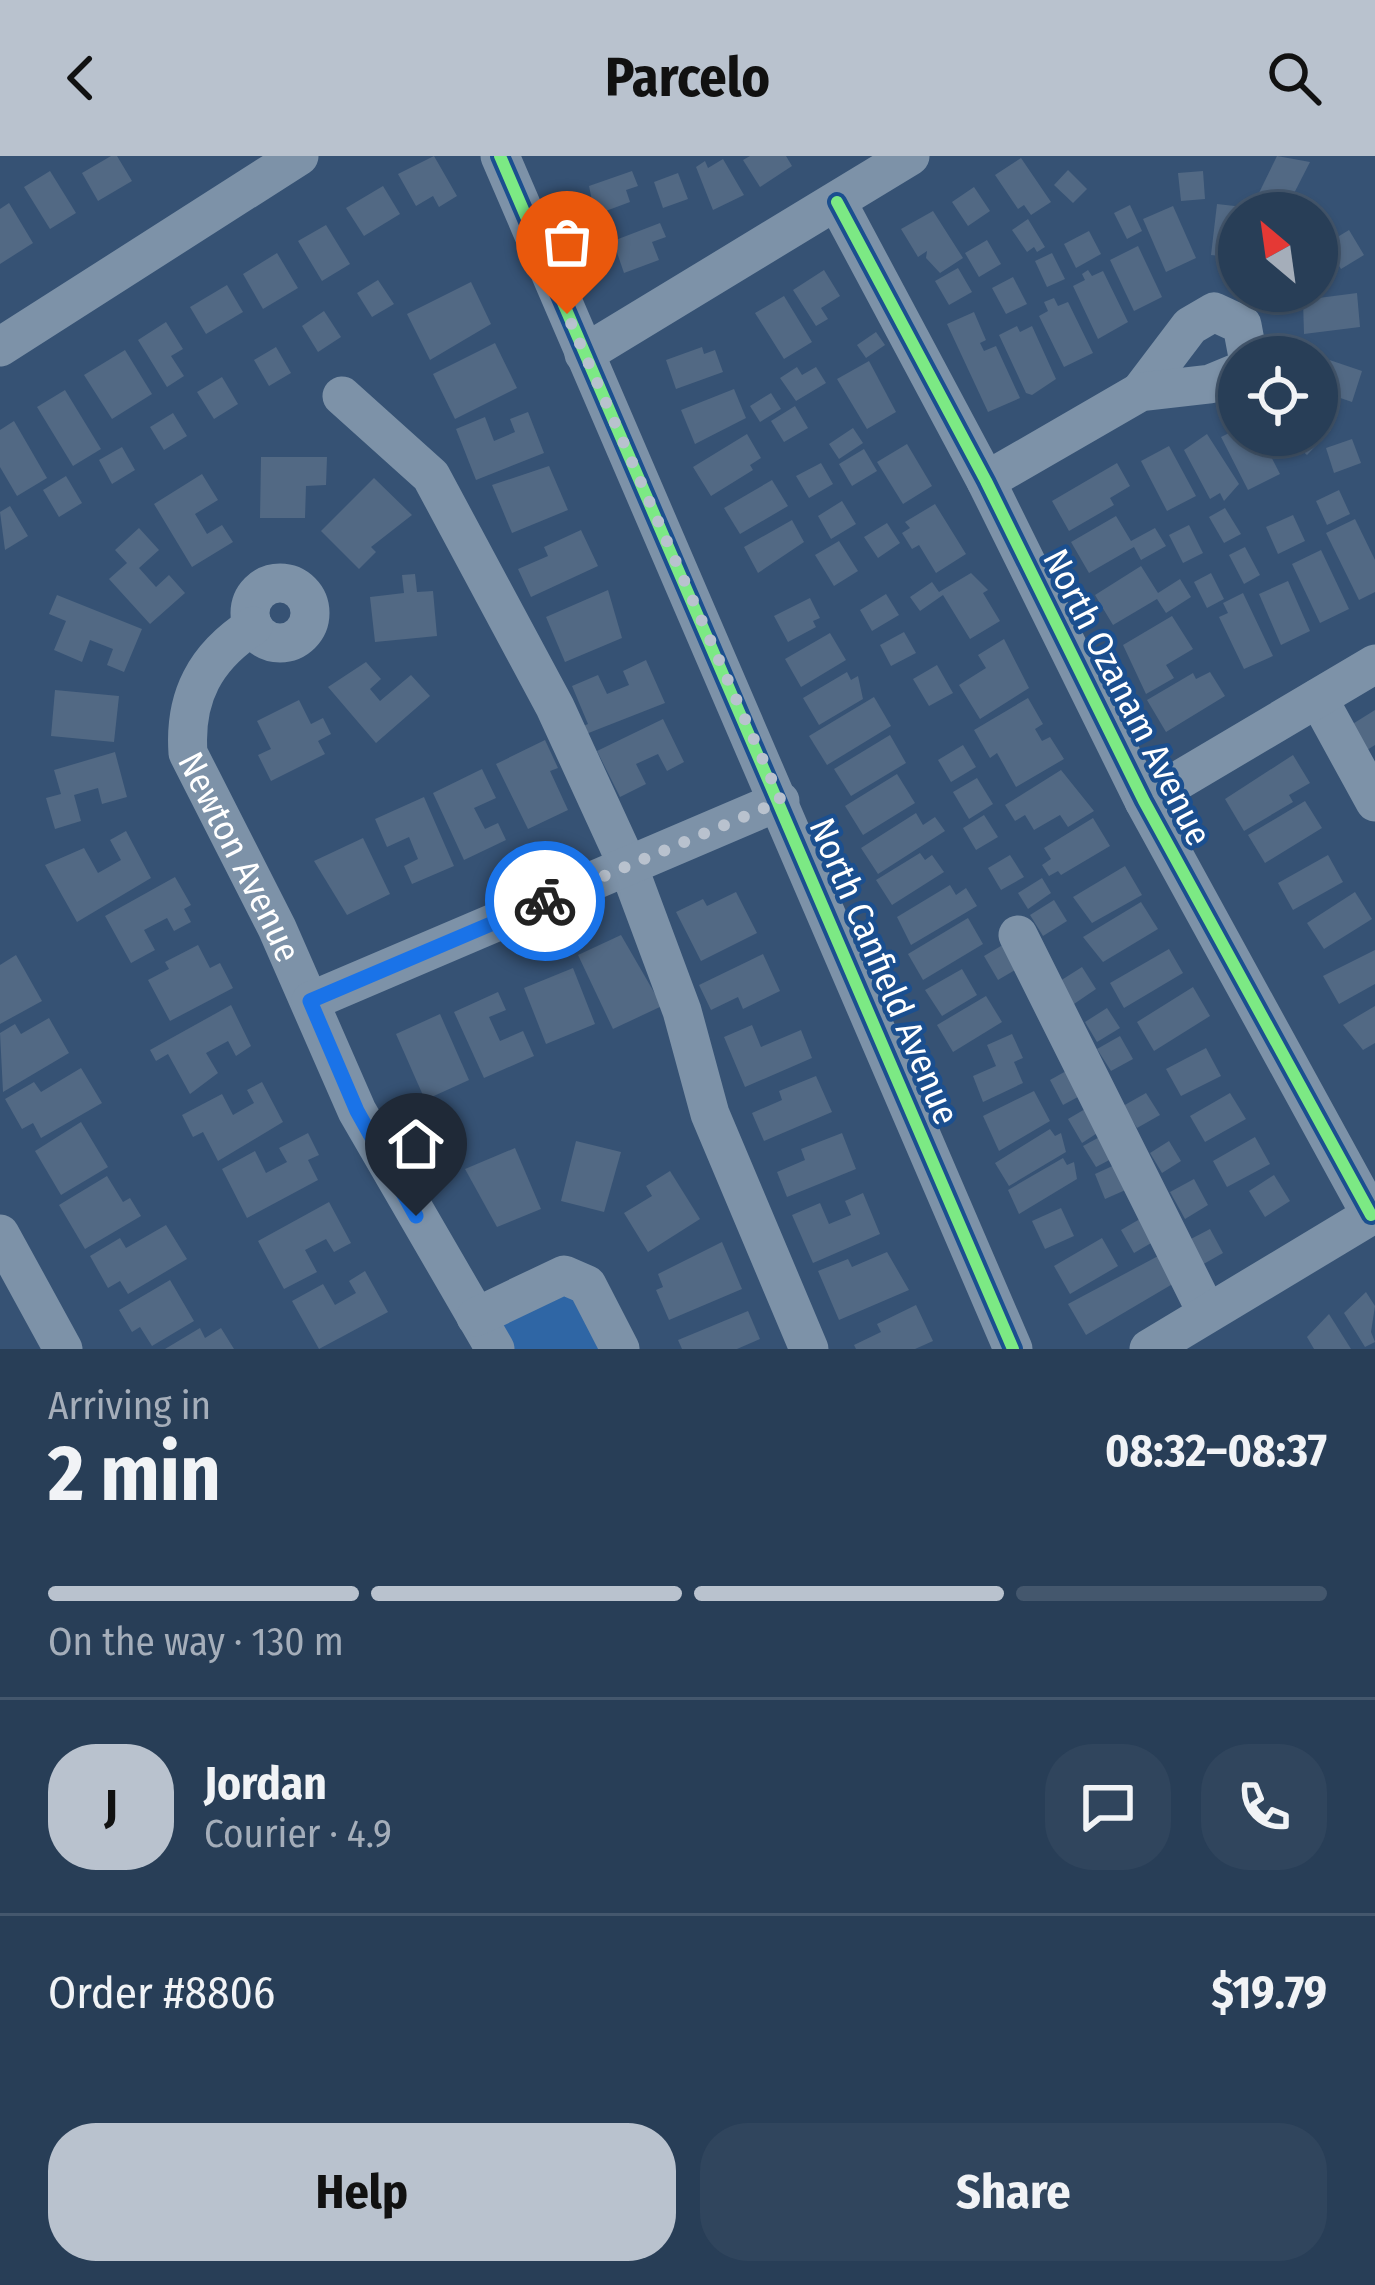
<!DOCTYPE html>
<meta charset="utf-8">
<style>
:root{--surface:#283e57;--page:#30455d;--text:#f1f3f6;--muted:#a5aeba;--line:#44576d;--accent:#b9c2ce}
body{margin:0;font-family:"Fira Sans Condensed",sans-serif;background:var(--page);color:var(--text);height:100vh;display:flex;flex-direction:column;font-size:45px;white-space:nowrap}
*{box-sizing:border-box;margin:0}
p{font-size:39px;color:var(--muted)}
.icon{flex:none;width:66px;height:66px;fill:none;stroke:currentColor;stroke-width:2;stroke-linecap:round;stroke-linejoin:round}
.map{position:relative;height:1193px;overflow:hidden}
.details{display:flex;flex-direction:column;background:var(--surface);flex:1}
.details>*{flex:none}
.needle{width:78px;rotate:331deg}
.controls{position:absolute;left:1218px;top:36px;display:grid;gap:24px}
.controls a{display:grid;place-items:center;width:120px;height:120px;border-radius:50%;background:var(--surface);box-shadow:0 3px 9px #0004,0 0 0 3px var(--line);font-size:60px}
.pin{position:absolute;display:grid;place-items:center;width:102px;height:102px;color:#fff;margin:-123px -51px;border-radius:50% 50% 50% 0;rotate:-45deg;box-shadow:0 0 12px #0007}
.pin .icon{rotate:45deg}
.courier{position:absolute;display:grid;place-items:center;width:120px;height:120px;margin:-60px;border:9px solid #1a73e8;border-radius:50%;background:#fff;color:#222;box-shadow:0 3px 15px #0007}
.overview em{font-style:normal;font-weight:700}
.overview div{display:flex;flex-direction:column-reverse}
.overview{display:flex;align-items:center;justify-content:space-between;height:204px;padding:0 48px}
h1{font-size:78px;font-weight:700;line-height:90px}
.bar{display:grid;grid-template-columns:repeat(4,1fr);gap:18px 12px;align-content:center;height:144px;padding:0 48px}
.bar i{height:15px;border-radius:9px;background:var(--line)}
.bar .active{background:var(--accent)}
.bar p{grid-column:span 4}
.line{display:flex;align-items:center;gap:30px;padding:0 48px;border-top:3px solid var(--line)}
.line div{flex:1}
.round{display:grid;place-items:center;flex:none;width:126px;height:126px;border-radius:48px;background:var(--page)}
.button{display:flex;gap:24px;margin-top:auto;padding:24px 48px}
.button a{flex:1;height:138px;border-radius:48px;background:var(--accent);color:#111;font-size:48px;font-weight:700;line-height:138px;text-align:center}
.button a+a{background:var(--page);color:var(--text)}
header{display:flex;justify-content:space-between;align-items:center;height:156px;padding:0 48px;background:var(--accent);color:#111;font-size:54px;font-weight:700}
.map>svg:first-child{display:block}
.green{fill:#2f66a5}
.building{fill:#526984}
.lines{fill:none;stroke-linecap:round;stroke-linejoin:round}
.minor{stroke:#7d92a8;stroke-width:39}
.cycleway-casing{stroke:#1b4f8f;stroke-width:20}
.cycleway{stroke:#7ce984;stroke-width:12}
.done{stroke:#b9c2ce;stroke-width:12;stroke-dasharray:0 21.6}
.route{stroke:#1a73e8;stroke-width:15}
.labels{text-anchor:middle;stroke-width:9;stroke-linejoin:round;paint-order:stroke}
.street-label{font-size:36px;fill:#fff;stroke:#1b4f8f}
</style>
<header><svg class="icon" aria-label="back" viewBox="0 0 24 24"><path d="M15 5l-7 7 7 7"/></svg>Parcelo<svg class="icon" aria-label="search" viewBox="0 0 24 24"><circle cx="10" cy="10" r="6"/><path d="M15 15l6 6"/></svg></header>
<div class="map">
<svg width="1375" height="1193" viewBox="0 0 1375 1193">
<rect width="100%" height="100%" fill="#365274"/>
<path class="green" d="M576 1131 611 1193H495L480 1167Z"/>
<g class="building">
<path d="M111 0H117L132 25 98 45 82 17Z"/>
<path d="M434 0 457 40 439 51 433 40 416 50 398 18Z"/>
<path d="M750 0H786L792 10 760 31 743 4Z"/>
<path d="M1277 0 1310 6 1286 53 1258 39Z"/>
<path d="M1021 2 1051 46 1031 59 1024 49 1018 53 995 19Z"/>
<path d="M723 3 744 39 713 54 696 11 705 5 708 12Z"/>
<path d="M1068 14 1087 33 1073 47 1054 29Z"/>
<path d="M50 15 76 57 50 73 24 31Z"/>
<path d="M632 15 638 30 626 34 630 46 595 59 589 30Z"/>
<path d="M1203 15 1205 43 1181 45 1178 17Z"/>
<path d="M678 17 688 43 663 52 654 26Z"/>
<path d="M383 30 400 58 364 80 346 52Z"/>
<path d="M974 31 990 55 968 70 952 46Z"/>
<path d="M9 47 33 87 0 108V53Z"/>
<path d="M1217 48 1252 52 1251 57H1239V102L1211 99Z"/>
<path d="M1130 49 1142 75 1127 83 1114 57Z"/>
<path d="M1173 50 1196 102 1166 116 1143 63Z"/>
<path d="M933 55 963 102 940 117 926 102 927 95 918 101 901 73Z"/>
<path d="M1028 63 1045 91 1037 96 1034 91 1027 96 1012 74Z"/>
<path d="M660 67 666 81 652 86 659 104 624 117 613 85Z"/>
<path d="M326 69 350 108 322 125 298 85Z"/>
<path d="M1349 74 1364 99 1341 113 1326 88Z"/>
<path d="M1089 75 1101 98 1076 112 1064 88Z"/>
<path d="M987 84 1001 108 979 121 965 97Z"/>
<path d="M1138 90 1162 141 1134 155 1110 104Z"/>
<path d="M277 97 298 132 263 153 243 118Z"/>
<path d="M1052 97 1065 123 1047 131 1035 105Z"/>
<path d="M958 112 972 136 949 149 935 125Z"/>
<path d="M824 114 840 140 821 152 828 163 816 170 793 134Z"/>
<path d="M1088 114 1092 120 1103 115 1128 166 1098 183 1073 130 1085 124 1082 118Z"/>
<path d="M1013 121 1027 148 1006 158 992 132Z"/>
<path d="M378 124 394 148 372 161 357 137Z"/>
<path d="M471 126 491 168 430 204 407 158Z"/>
<path d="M227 129 243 156 206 178 190 151Z"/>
<path d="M1357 137 1360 171 1304 178 1303 144Z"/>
<path d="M784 140 812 186 784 203 755 157Z"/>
<path d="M1054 142 1058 150 1068 146 1093 197 1064 211 1039 160 1048 155 1044 146Z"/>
<path d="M324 155 341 181 318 196 302 170Z"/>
<path d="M974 156 986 184 980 187 984 195 996 190 1020 242 988 256 947 168Z"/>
<path d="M166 166 183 193 171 200 184 220 167 231 138 184Z"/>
<path d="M1017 170 1020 176 1032 170 1056 223 1032 239 1026 237 999 179Z"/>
<path d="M876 176 885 189 866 202 857 189Z"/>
<path d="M495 187 517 232 455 263 433 218Z"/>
<path d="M276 191 291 217 269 230 254 204Z"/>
<path d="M702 191 704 198 715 194 723 216 676 233 666 204Z"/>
<path d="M125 194 152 238 112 263 84 219Z"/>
<path d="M1306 196 1362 215 1352 246 1317 234V201H1305Z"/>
<path d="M869 205 896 256 867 273 837 223Z"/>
<path d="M797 211 802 219 816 211 826 227 796 245 780 222Z"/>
<path d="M222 221 238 248 214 263 197 236Z"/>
<path d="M734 233 746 262 695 288 681 254Z"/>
<path d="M65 234 101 293 73 310 37 251Z"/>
<path d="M771 237 781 253 760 266 750 250Z"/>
<path d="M795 250 808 272 784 286 771 265Z"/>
<path d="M528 256 544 297 476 324 456 273 485 261 494 285 515 276 510 263Z"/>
<path d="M173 257 187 280 164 294 150 271Z"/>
<path d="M1317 261 1331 274 1307 299 1285 279H1317Z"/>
<path d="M14 265 47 322 17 340 0 311V274Z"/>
<path d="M853 272 863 287 839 303 829 288Z"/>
<path d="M1239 272V279H1260L1280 318 1248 334 1221 281Z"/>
<path d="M747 278 761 302 750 309 753 314 711 340 693 311Z"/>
<path d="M1207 278 1239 328 1224 345 1220 337 1210 343 1184 294Z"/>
<path d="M1352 283 1361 307 1334 317 1326 292Z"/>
<path d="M907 288 932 330 903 348 877 306Z"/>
<path d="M1169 290 1196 340 1167 355 1141 305Z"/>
<path d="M122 291 135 314 112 328 99 304Z"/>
<path d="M864 293 877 315 852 330 839 308Z"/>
<path d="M261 301H327L326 329 306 330 305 362H260Z"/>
<path d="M821 307 833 328 809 342 796 320Z"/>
<path d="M1117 307 1130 330 1110 342 1114 349 1069 375 1052 345Z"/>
<path d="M549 310 568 354 512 377 492 329Z"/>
<path d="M202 318 218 344 195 358 207 378 222 369 233 386 192 411 154 348Z"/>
<path d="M66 320 82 347 59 361 43 334Z"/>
<path d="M374 322 412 359 371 391 376 396 359 413 321 375Z"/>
<path d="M772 324 788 350 740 378 724 352Z"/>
<path d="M1339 334 1350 358 1327 369 1316 345Z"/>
<path d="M842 345 856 368 831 383 818 360Z"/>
<path d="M935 348 966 398 936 417 919 389 912 393 902 377 910 372 905 366Z"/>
<path d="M10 350 28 380 5 394 0 356Z"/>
<path d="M1225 352 1241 378 1224 387 1209 361Z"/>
<path d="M1293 359 1305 385 1278 398 1266 371Z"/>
<path d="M1116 360 1131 385 1155 372 1166 390 1141 404 1134 391 1089 417 1071 386Z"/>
<path d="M1355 363 1375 404V436L1359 444 1326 377Z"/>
<path d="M792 364 804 386 758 417 744 391Z"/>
<path d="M887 367 900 387 878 402 864 381Z"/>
<path d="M1189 369 1203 397 1183 407 1169 379Z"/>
<path d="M139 372 159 394 139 412 156 431 169 419 185 437 150 468 109 423 127 407 115 394Z"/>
<path d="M581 374 598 410 531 441 518 413 548 400 544 391Z"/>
<path d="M839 385 858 415 834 430 815 399Z"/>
<path d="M1245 391 1260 419 1244 428 1229 399Z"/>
<path d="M1321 394 1349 453 1320 467 1292 408Z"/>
<path d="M1141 410 1158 437 1180 423 1191 441 1166 457 1157 443 1113 469 1095 439Z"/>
<path d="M971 417 988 434 983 437 1000 465 970 483 943 439 920 455 910 441 932 426 939 436Z"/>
<path d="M1211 417 1224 443 1207 452 1194 426Z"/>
<path d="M415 418 417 436 433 435 437 480 375 486 370 441 404 437 402 419Z"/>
<path d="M1288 425 1310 475 1281 489 1259 438Z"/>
<path d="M608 434 622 482 565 506 546 461Z"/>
<path d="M1243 437 1273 500 1244 513 1219 461 1228 457 1223 447Z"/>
<path d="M886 438 899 459 872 475 860 454Z"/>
<path d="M57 439 142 473 124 516 107 509 113 493 90 484 82 506 54 494 66 465 49 458Z"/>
<path d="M810 442 820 462 813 465 816 471 788 486 774 460Z"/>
<path d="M1172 460 1193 493 1166 509 1174 522 1146 538 1123 489Z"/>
<path d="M904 476 916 497 891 510 880 489Z"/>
<path d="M830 477 846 504 801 531 785 503Z"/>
<path d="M1004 483 1029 532 980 563 959 529 986 512 978 499Z"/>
<path d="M646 504 665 547 586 578 583 570 588 568 572 530 598 519 607 538 629 529 623 515Z"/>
<path d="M366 506 381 523 370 533 380 545 411 519 430 540 376 587 328 531Z"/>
<path d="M937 509 953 537 929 550 913 523Z"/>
<path d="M847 516 851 524 858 520 863 543 819 569 803 542Z"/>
<path d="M1210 516 1225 540 1166 576 1147 544 1193 517 1196 523Z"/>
<path d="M55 534 119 540 114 586 51 580Z"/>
<path d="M874 541 891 570 827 609 809 580Z"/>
<path d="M1028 542 1043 568 1035 573 1042 585 1050 581 1064 603 1016 631 997 597 990 602 974 574Z"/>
<path d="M299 544 311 568 323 562 331 578 318 585 325 598 271 625 258 599 271 593 257 565Z"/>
<path d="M1375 554V589L1367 594 1351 569Z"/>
<path d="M663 563 684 606 667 615 658 598 636 608 646 628 620 641 597 595Z"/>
<path d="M890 579 906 607 851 640 834 613Z"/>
<path d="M545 584 558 612 550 615 568 654 528 673 496 608Z"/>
<path d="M963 589 976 611 951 626 938 604Z"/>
<path d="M115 596 127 641 102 648 98 632 74 639 81 665 55 673 46 642 61 638 54 614Z"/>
<path d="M1293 599 1310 627 1289 639 1293 646 1244 675 1225 643Z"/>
<path d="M482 613 496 642 474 652 485 673 498 667 506 684 464 704 433 637Z"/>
<path d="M1061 614 1094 655 1068 671 1060 659 1034 674 1025 659 1015 665 1005 649Z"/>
<path d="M897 618 915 647 863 679 845 650Z"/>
<path d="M977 622 993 648 969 663 953 636Z"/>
<path d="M424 641 454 710 412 728 404 710 418 703 409 681 387 691 375 663Z"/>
<path d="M1305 645 1322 672 1265 707 1248 679Z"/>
<path d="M916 657 923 669 935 661 945 675 878 718 861 692Z"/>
<path d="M984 659 998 681 976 694 963 672Z"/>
<path d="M1093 662 1110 690 1061 719 1058 715 1049 720 1042 709 1051 703 1044 692Z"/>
<path d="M126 675 151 722 77 766 45 709 84 692 98 717 121 704 110 684Z"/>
<path d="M363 682 390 738 347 759 314 705Z"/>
<path d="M920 697 925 704 932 699 944 716 892 749 876 724Z"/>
<path d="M1010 699 1024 721 1001 734 988 712Z"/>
<path d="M1328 699 1343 726 1293 754 1278 727Z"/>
<path d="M1125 710 1142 739 1092 767 1073 741Z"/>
<path d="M175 721 191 749 184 753 191 766 174 775 167 762 144 774 155 794 131 807 105 760Z"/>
<path d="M1042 722 1051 737 1028 753 1018 737Z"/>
<path d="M950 729 956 739 966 732 977 750 911 789 897 761Z"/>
<path d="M736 736 757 777 701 805 676 756 703 743 707 750Z"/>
<path d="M1355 736 1372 763 1324 793 1307 767Z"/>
<path d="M1054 744 1067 765 1043 780 1030 759Z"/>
<path d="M1141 746 1158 773 1103 806 1083 781Z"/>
<path d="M968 762 983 788 923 824 908 798Z"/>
<path d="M621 779 662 850 613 873 578 799Z"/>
<path d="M1006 787 1020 811 998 824 984 800Z"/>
<path d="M198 789 210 812 220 807 233 832 170 865 148 824 169 813 165 806Z"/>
<path d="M1169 793 1183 817 1124 852 1110 827Z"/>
<path d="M1375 794V828L1339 848 1323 820Z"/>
<path d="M763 798 780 835 743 853 738 841 711 854 699 829Z"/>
<path d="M16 799 42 845 0 868V809Z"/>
<path d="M1082 811 1096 833 1074 848 1060 825Z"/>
<path d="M573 812 595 868 546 888 524 832Z"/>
<path d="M962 813 977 839 942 860 925 834Z"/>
<path d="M1193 831 1210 860 1154 895 1137 866Z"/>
<path d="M498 836 506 854 489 861 500 885 523 875 534 900 484 922 454 856Z"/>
<path d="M986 840 1002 866 953 896 937 869Z"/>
<path d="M231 849 251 890 236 900 228 885 206 897 218 917 190 938 168 898 156 905 150 894Z"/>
<path d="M1375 850V887L1363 894 1343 869Z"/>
<path d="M1107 852 1120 872 1097 886 1085 866Z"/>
<path d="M440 858 469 924 425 944 396 878Z"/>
<path d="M49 862 69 897 3 936 0 877 15 868 21 878Z"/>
<path d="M752 869 761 891 801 874 812 902 745 931 724 881Z"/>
<path d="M1012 878 1023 902 1014 906 1023 927 983 946 973 920 996 910 987 889Z"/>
<path d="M1120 880 1133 903 1111 915 1097 893Z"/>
<path d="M1206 892 1221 920 1181 940 1166 913Z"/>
<path d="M1075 910 1089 935 1063 949 1050 924Z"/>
<path d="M81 912 102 947 41 982 33 967 22 973 5 943 34 926 41 936Z"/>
<path d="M816 920 832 956 764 985 752 957 782 944 779 935Z"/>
<path d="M262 926 283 966 218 1005 203 976 193 981 182 959 222 938 233 959 254 947 247 934Z"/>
<path d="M1034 935 1050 965 999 995 983 960Z"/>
<path d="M1146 937 1160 959 1137 972 1123 950Z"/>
<path d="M1230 937 1246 963 1205 986 1190 960Z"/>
<path d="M1092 949 1105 972 1082 987 1068 963Z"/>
<path d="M81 966 108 1011 61 1039 35 995Z"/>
<path d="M1050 973 1055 980 1061 977 1066 996 1009 1030 995 1007Z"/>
<path d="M308 977 319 999 308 1004 318 1024 247 1062 222 1013 255 995 266 1017 287 1006 279 992Z"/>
<path d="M842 977 856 1013 787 1041 777 1016 805 1004 801 993Z"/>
<path d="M1107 977 1119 999 1096 1011 1083 990Z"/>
<path d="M1255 981 1270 1008 1227 1031 1213 1005Z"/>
<path d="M576 985 621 996 604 1056 561 1045Z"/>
<path d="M1169 985 1181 1005 1162 1017 1150 997Z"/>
<path d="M515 992 541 1053 497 1071 465 1013Z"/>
<path d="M1063 1002 1067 1009 1074 1006 1077 1023 1019 1058 1008 1034Z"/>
<path d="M1119 1007 1130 1032 1105 1043 1095 1018Z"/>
<path d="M670 1015 700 1063 648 1096 624 1057 652 1040 646 1030Z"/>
<path d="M1274 1019 1290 1045 1265 1061 1249 1035Z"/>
<path d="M107 1020 123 1046 130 1042 141 1060 85 1093 59 1049Z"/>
<path d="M1194 1023 1208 1049 1185 1063 1170 1036Z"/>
<path d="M863 1037 880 1078 813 1107 792 1059 820 1047 829 1068 851 1059 845 1045Z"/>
<path d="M329 1046 351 1087 334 1096 326 1083 305 1094 317 1116 284 1133 258 1085Z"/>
<path d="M1061 1052 1074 1080 1045 1093 1032 1065Z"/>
<path d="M1145 1060 1158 1083 1134 1097 1121 1074Z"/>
<path d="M166 1069 187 1103 128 1138 120 1125 108 1132 90 1100 120 1082 126 1092Z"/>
<path d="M1210 1073 1223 1097 1200 1110 1187 1085Z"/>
<path d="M1102 1082 1118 1110 1070 1138 1054 1110Z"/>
<path d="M722 1086 742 1133 669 1164 656 1134 663 1131 658 1118Z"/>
<path d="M887 1096 909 1134 839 1164 818 1115 848 1103 852 1111Z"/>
<path d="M1160 1099 1176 1126 1086 1179 1068 1148Z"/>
<path d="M365 1115 388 1156 319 1193 292 1145 323 1128 335 1149 356 1137 349 1125Z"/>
<path d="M170 1124 194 1165 152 1190 140 1171 132 1176 119 1154Z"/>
<path d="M1366 1136 1375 1150 1371 1176 1375 1186 1365 1191 1344 1157Z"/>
<path d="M916 1149 933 1185 915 1193H856L854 1189 881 1176 877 1168Z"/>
<path d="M748 1155 760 1183 737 1193H682L678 1184Z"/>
<path d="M1329 1158 1351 1193H1314L1307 1181Z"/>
<path d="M200 1172 205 1182 221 1172 234 1193H165Z"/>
</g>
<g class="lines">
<g class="minor">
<path d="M500 0 1013 1193"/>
<path d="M837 46 986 325 1144 645 1371 1059"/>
<path d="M0 191 299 0"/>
<path d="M584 198 910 0"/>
<path d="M1140 236 1190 170 1214 156 1242 169 1248 201"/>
<path d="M342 240 431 320 555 551 628 710 682 855 710 958 809 1193"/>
<path d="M986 325 1140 236 1210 228 1239 216"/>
<circle cx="280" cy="457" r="30"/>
<path id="s1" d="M253 470C205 501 184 541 188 597L277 772 357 955 495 1193"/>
<path d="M1318 542 1375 646"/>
<path d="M1144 645 1375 508"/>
<path d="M1018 779 1207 1157"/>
<path d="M311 845 780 645"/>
<path d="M0 1078 63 1193"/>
<path d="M476 1161 564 1119 587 1129 620 1193"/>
<path d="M1149 1193 1375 1057"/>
</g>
<g class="cycleway-casing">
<g id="cycleway">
<path d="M500 0 1013 1193"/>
<path d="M837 46 986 325 1144 645 1371 1059"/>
</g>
</g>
<use href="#cycleway" class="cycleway"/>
</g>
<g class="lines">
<path class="done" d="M545 745 781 645 567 158"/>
<path class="route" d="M416 1060 357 955 310 845 545 745"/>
</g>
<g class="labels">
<g class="street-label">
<text transform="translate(1128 541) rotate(63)" y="13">North Ozanam Avenue</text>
<text dy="13" stroke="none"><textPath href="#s1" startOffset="267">Newton Avenue</textPath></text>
<text transform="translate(885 815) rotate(67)" y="13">North Canfield Avenue</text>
</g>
</g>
</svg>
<div class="controls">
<a><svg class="needle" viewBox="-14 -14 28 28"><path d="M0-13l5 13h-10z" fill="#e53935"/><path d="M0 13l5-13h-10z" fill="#a5aeba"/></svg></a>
<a><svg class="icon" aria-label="locate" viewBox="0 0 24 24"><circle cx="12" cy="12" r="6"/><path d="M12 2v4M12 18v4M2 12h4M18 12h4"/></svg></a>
</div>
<div class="pin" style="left:567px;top:158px;background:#ea580c"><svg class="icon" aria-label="bag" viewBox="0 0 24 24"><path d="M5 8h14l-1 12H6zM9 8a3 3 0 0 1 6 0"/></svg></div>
<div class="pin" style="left:416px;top:1060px;background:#1f2937"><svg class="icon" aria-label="home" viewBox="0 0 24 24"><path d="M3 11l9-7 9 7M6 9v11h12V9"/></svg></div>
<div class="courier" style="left:545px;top:745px"><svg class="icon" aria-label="bike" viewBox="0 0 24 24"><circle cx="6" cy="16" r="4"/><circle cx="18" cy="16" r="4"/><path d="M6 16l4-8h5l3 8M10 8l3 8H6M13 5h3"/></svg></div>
</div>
<section class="details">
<div class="overview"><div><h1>2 min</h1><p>Arriving in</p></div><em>08:32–08:37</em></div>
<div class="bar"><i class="active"></i><i class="active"></i><i class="active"></i><i></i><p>On the way · 130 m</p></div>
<div class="line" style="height:216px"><b class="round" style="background:var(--accent);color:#111">J</b><div><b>Jordan</b><p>Courier · 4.9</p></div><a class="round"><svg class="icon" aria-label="chat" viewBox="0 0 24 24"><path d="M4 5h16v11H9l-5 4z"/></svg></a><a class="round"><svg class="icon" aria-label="phone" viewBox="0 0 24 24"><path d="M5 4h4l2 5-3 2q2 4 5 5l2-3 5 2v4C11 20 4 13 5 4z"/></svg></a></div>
<div class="line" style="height:156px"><div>Order #8806</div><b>$19.79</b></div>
<div class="button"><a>Help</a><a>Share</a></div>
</section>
